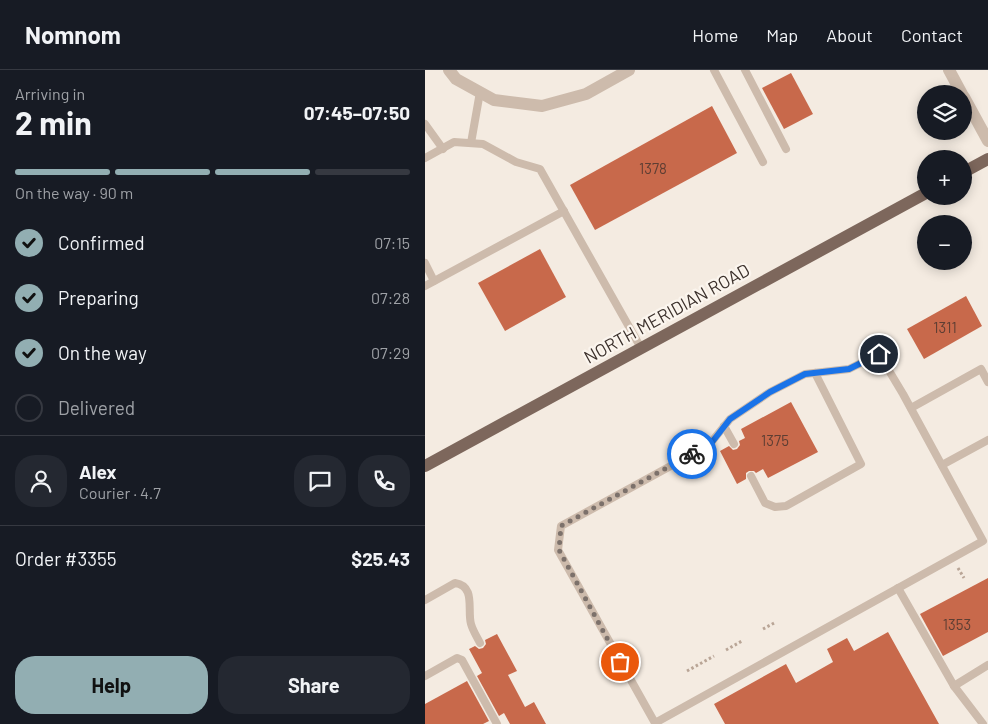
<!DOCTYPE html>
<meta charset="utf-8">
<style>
:root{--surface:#171b24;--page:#242831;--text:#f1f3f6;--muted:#9ea1a6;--line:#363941;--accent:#92aeb2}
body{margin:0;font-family:Barlow,sans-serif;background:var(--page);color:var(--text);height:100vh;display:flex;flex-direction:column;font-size:19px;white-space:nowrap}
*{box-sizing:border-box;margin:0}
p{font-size:16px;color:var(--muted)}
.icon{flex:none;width:28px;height:28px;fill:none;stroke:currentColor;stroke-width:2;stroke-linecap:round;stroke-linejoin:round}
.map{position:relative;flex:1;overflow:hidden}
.sheet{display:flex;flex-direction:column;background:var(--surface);width:425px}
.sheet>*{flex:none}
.fabs{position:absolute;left:492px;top:15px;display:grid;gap:10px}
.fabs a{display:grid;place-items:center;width:55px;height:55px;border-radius:50%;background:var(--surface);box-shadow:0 2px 12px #0003;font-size:25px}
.pin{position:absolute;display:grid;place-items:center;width:42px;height:42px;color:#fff;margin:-21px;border:2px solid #fff;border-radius:50%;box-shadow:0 1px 5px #0007}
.courier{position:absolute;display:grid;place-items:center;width:50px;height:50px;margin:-25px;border:4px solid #1a73e8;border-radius:50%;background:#fff;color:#222;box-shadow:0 1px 6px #0007}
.overview em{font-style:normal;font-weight:700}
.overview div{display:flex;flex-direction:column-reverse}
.overview{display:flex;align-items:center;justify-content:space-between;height:85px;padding:0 15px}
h1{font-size:32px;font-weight:700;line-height:38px}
.bar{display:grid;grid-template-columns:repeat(4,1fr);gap:8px 5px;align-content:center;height:60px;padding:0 15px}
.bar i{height:6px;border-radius:4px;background:var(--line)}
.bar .on{background:var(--accent)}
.bar p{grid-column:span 4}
.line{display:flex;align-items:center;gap:12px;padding:0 15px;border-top:1px solid var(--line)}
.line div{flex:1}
.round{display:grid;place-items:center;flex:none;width:52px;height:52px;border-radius:20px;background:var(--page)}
ol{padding:0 15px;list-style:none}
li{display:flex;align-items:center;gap:15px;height:55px}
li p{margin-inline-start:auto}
li .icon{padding:5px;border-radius:50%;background:var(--accent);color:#111;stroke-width:4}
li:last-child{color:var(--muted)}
li i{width:28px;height:28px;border:2px solid var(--line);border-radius:50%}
.primary-button{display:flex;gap:10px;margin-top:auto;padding:10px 15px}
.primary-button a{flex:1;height:58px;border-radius:20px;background:var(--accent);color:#111;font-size:20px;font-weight:700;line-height:58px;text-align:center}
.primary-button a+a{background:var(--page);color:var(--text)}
header{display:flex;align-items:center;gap:30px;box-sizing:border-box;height:70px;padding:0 25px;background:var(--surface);border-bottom:1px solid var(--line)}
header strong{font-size:24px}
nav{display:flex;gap:28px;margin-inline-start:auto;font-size:18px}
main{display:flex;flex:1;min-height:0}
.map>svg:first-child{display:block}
.building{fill:#c8694b}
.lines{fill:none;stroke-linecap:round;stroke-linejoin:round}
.path{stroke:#b9a596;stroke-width:3;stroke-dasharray:2.5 2.5;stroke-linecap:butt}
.service{stroke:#cdbbac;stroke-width:8}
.minor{stroke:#cdbbac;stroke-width:12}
.tertiary{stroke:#cdbbac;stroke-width:12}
.primary{stroke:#7d675c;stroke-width:12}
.done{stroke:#7c716b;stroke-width:5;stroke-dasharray:0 9}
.route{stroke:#1a73e8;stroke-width:6}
.labels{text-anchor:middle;stroke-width:4.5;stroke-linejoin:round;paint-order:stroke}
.number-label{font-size:15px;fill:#5e3e33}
.street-label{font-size:18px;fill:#3b302b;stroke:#fbf5ee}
</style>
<header>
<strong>Nomnom</strong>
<nav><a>Home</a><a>Map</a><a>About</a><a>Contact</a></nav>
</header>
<main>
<section class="sheet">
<div class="overview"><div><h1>2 min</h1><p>Arriving in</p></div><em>07:45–07:50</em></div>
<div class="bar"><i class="on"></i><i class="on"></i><i class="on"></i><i></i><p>On the way · 90 m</p></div>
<ol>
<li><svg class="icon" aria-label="check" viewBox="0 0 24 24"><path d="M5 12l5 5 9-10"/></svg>Confirmed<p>07:15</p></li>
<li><svg class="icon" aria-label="check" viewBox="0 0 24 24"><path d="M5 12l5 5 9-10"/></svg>Preparing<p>07:28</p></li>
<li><svg class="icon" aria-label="check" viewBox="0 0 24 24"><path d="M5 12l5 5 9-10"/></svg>On the way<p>07:29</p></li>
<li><i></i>Delivered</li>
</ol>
<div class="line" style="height:90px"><a class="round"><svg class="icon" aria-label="person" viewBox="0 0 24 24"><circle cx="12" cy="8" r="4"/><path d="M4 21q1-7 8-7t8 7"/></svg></a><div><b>Alex</b><p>Courier · 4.7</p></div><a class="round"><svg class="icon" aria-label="chat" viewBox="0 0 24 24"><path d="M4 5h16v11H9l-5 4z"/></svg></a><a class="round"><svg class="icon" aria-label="phone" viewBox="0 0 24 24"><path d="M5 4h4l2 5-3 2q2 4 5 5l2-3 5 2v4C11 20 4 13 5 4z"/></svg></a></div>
<div class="line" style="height:65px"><div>Order #3355</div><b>$25.43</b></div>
<div class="primary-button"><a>Help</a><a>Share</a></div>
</section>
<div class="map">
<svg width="563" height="654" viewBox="0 0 563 654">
<rect width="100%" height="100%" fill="#f4ebe1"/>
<g class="building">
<path d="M366 3 388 44 359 59 337 18Z"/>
<path d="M287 36 312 83 170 160 145 115Z"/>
<path d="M115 179 141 227 80 261 53 213Z"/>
<path d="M541 226 557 256 499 289 482 259Z"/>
<path d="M366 332 393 382 343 408 338 399 331 403 329 401H324L321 403V409L312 414 295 381 304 376 308 380 312 379 315 375 314 371 320 368 316 359Z"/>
<path d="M563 508V562L518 586 495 544Z"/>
<path d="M463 562 514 654H300L289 634 361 594 371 613 408 592 402 579 422 568 429 581Z"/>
<path d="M72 564 92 601 83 605 100 637 109 632 121 654H85L79 643 74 646 52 606 57 603 44 579 50 576 54 579 58 578 61 574 60 570Z"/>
<path d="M42 611 64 651 58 654H0V634Z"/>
</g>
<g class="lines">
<g class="path">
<path d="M533 498 539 508"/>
<path d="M338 559 351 552"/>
<path d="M301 580 317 571"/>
<path d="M262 601 289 586"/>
</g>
<g class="service">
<path d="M289 0 338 92"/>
<path d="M320 0 361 79"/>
<path d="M0 54 18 79"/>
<path d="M46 73 55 22"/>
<path d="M0 88 29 72 58 74 91 92 115 99 216 278"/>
<path d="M0 193 9 211"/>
<path d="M0 216 139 141"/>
<path d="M486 338 556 299 563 312"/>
<path d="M299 356 309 374"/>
<path d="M517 395 563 370"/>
<path d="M326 406 340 433 350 437 361 436 436 394 390 303"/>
<path d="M473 518 529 616"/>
<path d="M0 530 30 513C51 516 42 540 46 554 48 561 52 567 55 573"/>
<path d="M0 606 32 588 37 590 72 654"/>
<path d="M230 653 558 471 478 324 454 284 424 299 380 304 345 322 305 349 284 375 136 456 133 480 230 653V654"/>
<path d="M558 654 529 616 563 595"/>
</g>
<path class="minor" d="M24 0 31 9 69 30 117 36 161 24 204 0"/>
<g class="tertiary">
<path d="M524 0 537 24"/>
<path d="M539 27 563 71"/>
</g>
<g class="primary">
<path d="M539 102 563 89"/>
<path d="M0 396 501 123"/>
</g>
</g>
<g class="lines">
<path class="done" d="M195 592 134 480 136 456 267 384"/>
<path class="route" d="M267 384 284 376 305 349 345 322 380 304 424 299 454 284"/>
</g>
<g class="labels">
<g class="number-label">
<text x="228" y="104">1378</text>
<text x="520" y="263">1311</text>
<text x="350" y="376">1375</text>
<text x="532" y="560">1353</text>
</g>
<g class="street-label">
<text transform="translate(242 244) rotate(-29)" y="6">NORTH MERIDIAN ROAD</text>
</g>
</g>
</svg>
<div class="fabs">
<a><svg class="icon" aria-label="layers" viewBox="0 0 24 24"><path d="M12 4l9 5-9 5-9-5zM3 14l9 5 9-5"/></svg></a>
<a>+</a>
<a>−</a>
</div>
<div class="pin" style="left:195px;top:592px;background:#ea580c"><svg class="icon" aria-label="bag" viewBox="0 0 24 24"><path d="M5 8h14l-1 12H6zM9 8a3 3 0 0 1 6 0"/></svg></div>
<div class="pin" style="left:454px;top:284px;background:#1f2937"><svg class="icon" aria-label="home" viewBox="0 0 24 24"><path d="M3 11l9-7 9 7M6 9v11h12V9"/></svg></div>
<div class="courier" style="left:267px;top:384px"><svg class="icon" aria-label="bike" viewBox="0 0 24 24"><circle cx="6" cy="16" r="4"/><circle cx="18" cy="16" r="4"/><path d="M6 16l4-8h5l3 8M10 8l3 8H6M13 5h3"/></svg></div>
</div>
</main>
